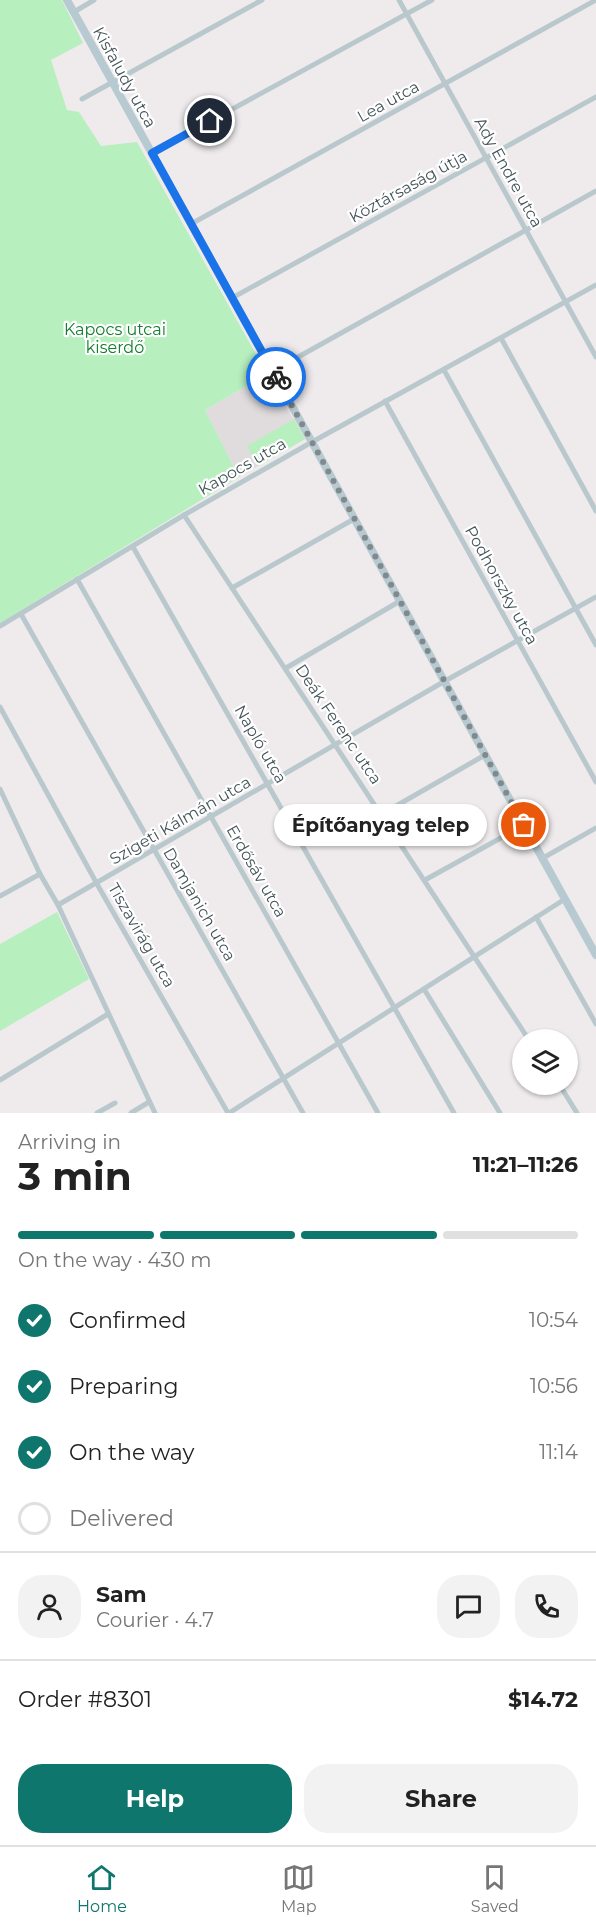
<!DOCTYPE html>
<meta charset="utf-8">
<style>
:root{--surface:#fff;--page:#f2f2f2;--text:#222;--muted:#767676;--line:#e0e0e0;--accent:#0f766e}
body{margin:0;font-family:Montserrat,sans-serif;background:var(--page);color:var(--text);height:100vh;display:flex;flex-direction:column;font-size:22px;white-space:nowrap}
*{box-sizing:border-box;margin:0}
p{font-size:20px;color:var(--muted)}
.icon{flex:none;width:33px;height:33px;fill:none;stroke:currentColor;stroke-width:2;stroke-linecap:round;stroke-linejoin:round}
.map{position:relative;height:1113px;overflow:hidden}
.drawer{display:flex;flex-direction:column;background:var(--surface);flex:1}
.drawer>*{flex:none}
.fabs{position:absolute;left:512px;top:1029px;display:grid;gap:12px}
.fabs a{display:grid;place-items:center;width:66px;height:66px;border-radius:50%;background:var(--surface);box-shadow:0 2px 4px #0004;font-size:30px}
.pin{position:absolute;display:grid;place-items:center;width:51px;height:51px;color:#fff;margin:-26px;border:3px solid #fff;border-radius:50%;box-shadow:0 2px 6px #0007}
.courier{position:absolute;display:grid;place-items:center;width:60px;height:60px;margin:-30px;border:4px solid #1a73e8;border-radius:50%;background:#fff;color:#222;box-shadow:0 2px 8px #0007}
.bubble{position:absolute;height:42px;border-radius:21px;background:var(--surface);box-shadow:0 2px 4px #0004;font-size:20px;font-weight:700;line-height:42px;text-align:center}
.summary em{font-style:normal;font-weight:700}
.summary div{display:flex;flex-direction:column-reverse}
.summary{display:flex;align-items:center;justify-content:space-between;height:102px;padding:0 18px}
h1{font-size:39px;font-weight:700;line-height:45px}
.bar{display:grid;grid-template-columns:repeat(4,1fr);gap:9px 6px;align-content:center;height:72px;padding:0 18px}
.bar i{height:8px;border-radius:4px;background:var(--line)}
.bar .current{background:var(--accent)}
.bar p{grid-column:span 4}
.line{display:flex;align-items:center;gap:15px;padding:0 18px;border-top:2px solid var(--line)}
.line div{flex:1}
.round{display:grid;place-items:center;flex:none;width:63px;height:63px;border-radius:24px;background:var(--page)}
ol{padding:0 18px;list-style:none}
li{display:flex;align-items:center;gap:18px;height:66px}
li p{margin-inline-start:auto}
li .icon{padding:6px;border-radius:50%;background:var(--accent);color:#fff;stroke-width:4}
li:last-child{color:var(--muted)}
li i{width:33px;height:33px;border:3px solid var(--line);border-radius:50%}
.cta{display:flex;gap:12px;margin-top:auto;padding:12px 18px}
.cta a{flex:1;height:69px;border-radius:24px;background:var(--accent);color:#fff;font-size:24px;font-weight:700;line-height:69px;text-align:center}
.cta a+a{background:var(--page);color:var(--text)}
.tab-bar{display:flex;justify-content:space-around;align-items:center;height:84px;border-top:2px solid var(--line);background:var(--surface);font-size:16px;color:var(--muted)}
.tab-bar a{display:grid;justify-items:center;gap:3px}
.tab-bar .current{color:var(--accent)}
.map>svg:first-child{display:block}
.education{fill:#e0dcde}
.green{fill:#b7efbf}
.lines{fill:none;stroke-linecap:round;stroke-linejoin:round}
.street{stroke:#b9c8cc;stroke-width:5}
.secondary{stroke:#b8cad1;stroke-width:8}
.done{stroke:#80898c;stroke-width:6;stroke-dasharray:0 10.8}
.route{stroke:#1a73e8;stroke-width:8}
.labels{text-anchor:middle;stroke-width:4.5;stroke-linejoin:round;paint-order:stroke}
.street-label{font-size:16px;fill:#445459;stroke:#fff}
.park-label{font-size:16px;fill:#137c2e;stroke:#fff}
</style>
<div class="map">
<svg width="596" height="1113" viewBox="0 0 596 1113">
<rect width="100%" height="100%" fill="#efebec"/>
<path class="education" d="M267 374 305 439 239 477 205 410Z"/>
<g class="green">
<path d="M0 0H62L83 43 51 60 67 110 79 112 101 146 137 142 267 374 205 410 239 477 0 623Z"/>
<path d="M294 419 305 439 258 466 247 446Z"/>
<path d="M57 912 89 979 0 1031V944Z"/>
</g>
<g class="lines">
<g class="street">
<path d="M399 0 596 357"/>
<path d="M74 12 94 0"/>
<path d="M82 99 262 0"/>
<path d="M152 153 432 0"/>
<path d="M191 224 596 0"/>
<path d="M232 298 596 97"/>
<path d="M501 338 596 511"/>
<path d="M444 370 596 645"/>
<path d="M273 371 596 191"/>
<path d="M385 401 596 782"/>
<path d="M184 515 529 1040"/>
<path d="M133 547 454 1113"/>
<path d="M77 579 378 1113"/>
<path d="M232 588 354 519"/>
<path d="M21 614 303 1113"/>
<path d="M0 626 184 515 312 442 596 285"/>
<path d="M286 668 400 601"/>
<path d="M0 707 97 884 228 1113"/>
<path d="M0 789 40 874 58 905 155 1113"/>
<path d="M382 814 485 755"/>
<path d="M543 858 596 828"/>
<path d="M425 880 524 825"/>
<path d="M0 896 40 874"/>
<path d="M58 905 445 681 596 597"/>
<path d="M536 917 596 1024"/>
<path d="M424 989 500 1113"/>
<path d="M0 1080 108 1014"/>
<path d="M559 1084 577 1113"/>
<path d="M97 1113 115 1103"/>
<path d="M131 1113 149 1102"/>
<path d="M229 1113 565 899"/>
</g>
<path class="secondary" d="M67 0 596 955"/>
</g>
<g class="lines">
<path class="done" d="M276 377 524 825"/>
<path class="route" d="M210 121 152 153 276 377"/>
</g>
<g class="labels">
<g class="street-label">
<text transform="translate(125 77) rotate(61)" y="6">Kisfaludy utca</text>
<text transform="translate(388 101) rotate(-29)" y="6">Lea utca</text>
<text transform="translate(509 172) rotate(61)" y="6">Ady Endre utca</text>
<text transform="translate(408 186) rotate(-29)" y="6">Köztársaság útja</text>
<text transform="translate(242 466) rotate(-30)" y="6">Kapocs utca</text>
<text transform="translate(502 585) rotate(61)" y="6">Podhorszky utca</text>
<text transform="translate(339 724) rotate(56)" y="6">Deák Ferenc utca</text>
<text transform="translate(261 744) rotate(60)" y="6">Napló utca</text>
<text transform="translate(180 820) rotate(-30)" y="6">Szigeti Kálmán utca</text>
<text transform="translate(257 871) rotate(60)" y="6">Erdősáv utca</text>
<text transform="translate(200 904) rotate(60)" y="6">Damjanich utca</text>
<text transform="translate(142 935) rotate(60)" y="6">Tiszavirág utca</text>
</g>
<g class="park-label">
<text x="115" y="335">Kapocs utcai<tspan x="115" dy="18">kiserdő</tspan></text>
</g>
</g>
</svg>
<div class="fabs">
<a><svg class="icon" aria-label="layers" viewBox="0 0 24 24"><path d="M12 4l9 5-9 5-9-5zM3 14l9 5 9-5"/></svg></a>
</div>
<div class="pin" style="left:524px;top:825px;background:#ea580c"><svg class="icon" aria-label="bag" viewBox="0 0 24 24"><path d="M5 8h14l-1 12H6zM9 8a3 3 0 0 1 6 0"/></svg></div>
<div class="pin" style="left:210px;top:121px;background:#1f2937"><svg class="icon" aria-label="home" viewBox="0 0 24 24"><path d="M3 11l9-7 9 7M6 9v11h12V9"/></svg></div>
<div class="courier" style="left:276px;top:377px"><svg class="icon" aria-label="bike" viewBox="0 0 24 24"><circle cx="6" cy="16" r="4"/><circle cx="18" cy="16" r="4"/><path d="M6 16l4-8h5l3 8M10 8l3 8H6M13 5h3"/></svg></div>
<div class="bubble" style="left:274px;top:804px;width:213px">Építőanyag telep</div>
</div>
<section class="drawer">
<div class="summary"><div><h1>3 min</h1><p>Arriving in</p></div><em>11:21–11:26</em></div>
<div class="bar"><i class="current"></i><i class="current"></i><i class="current"></i><i></i><p>On the way · 430 m</p></div>
<ol>
<li><svg class="icon" aria-label="check" viewBox="0 0 24 24"><path d="M5 12l5 5 9-10"/></svg>Confirmed<p>10:54</p></li>
<li><svg class="icon" aria-label="check" viewBox="0 0 24 24"><path d="M5 12l5 5 9-10"/></svg>Preparing<p>10:56</p></li>
<li><svg class="icon" aria-label="check" viewBox="0 0 24 24"><path d="M5 12l5 5 9-10"/></svg>On the way<p>11:14</p></li>
<li><i></i>Delivered</li>
</ol>
<div class="line" style="height:108px"><a class="round"><svg class="icon" aria-label="person" viewBox="0 0 24 24"><circle cx="12" cy="8" r="4"/><path d="M4 21q1-7 8-7t8 7"/></svg></a><div><b>Sam</b><p>Courier · 4.7</p></div><a class="round"><svg class="icon" aria-label="chat" viewBox="0 0 24 24"><path d="M4 5h16v11H9l-5 4z"/></svg></a><a class="round"><svg class="icon" aria-label="phone" viewBox="0 0 24 24"><path d="M5 4h4l2 5-3 2q2 4 5 5l2-3 5 2v4C11 20 4 13 5 4z"/></svg></a></div>
<div class="line" style="height:78px"><div>Order #8301</div><b>$14.72</b></div>
<div class="cta"><a>Help</a><a>Share</a></div>
</section>
<nav class="tab-bar">
<a class="current"><svg class="icon" aria-label="home" viewBox="0 0 24 24"><path d="M3 11l9-7 9 7M6 9v11h12V9"/></svg>Home</a>
<a><svg class="icon" aria-label="map" viewBox="0 0 24 24"><path d="M3 6l6-2 6 2 6-2v14l-6 2-6-2-6 2zM9 4v14M15 6v14"/></svg>Map</a>
<a><svg class="icon" aria-label="saved" viewBox="0 0 24 24"><path d="M7 4h10v16l-5-4-5 4z"/></svg>Saved</a>
</nav>
